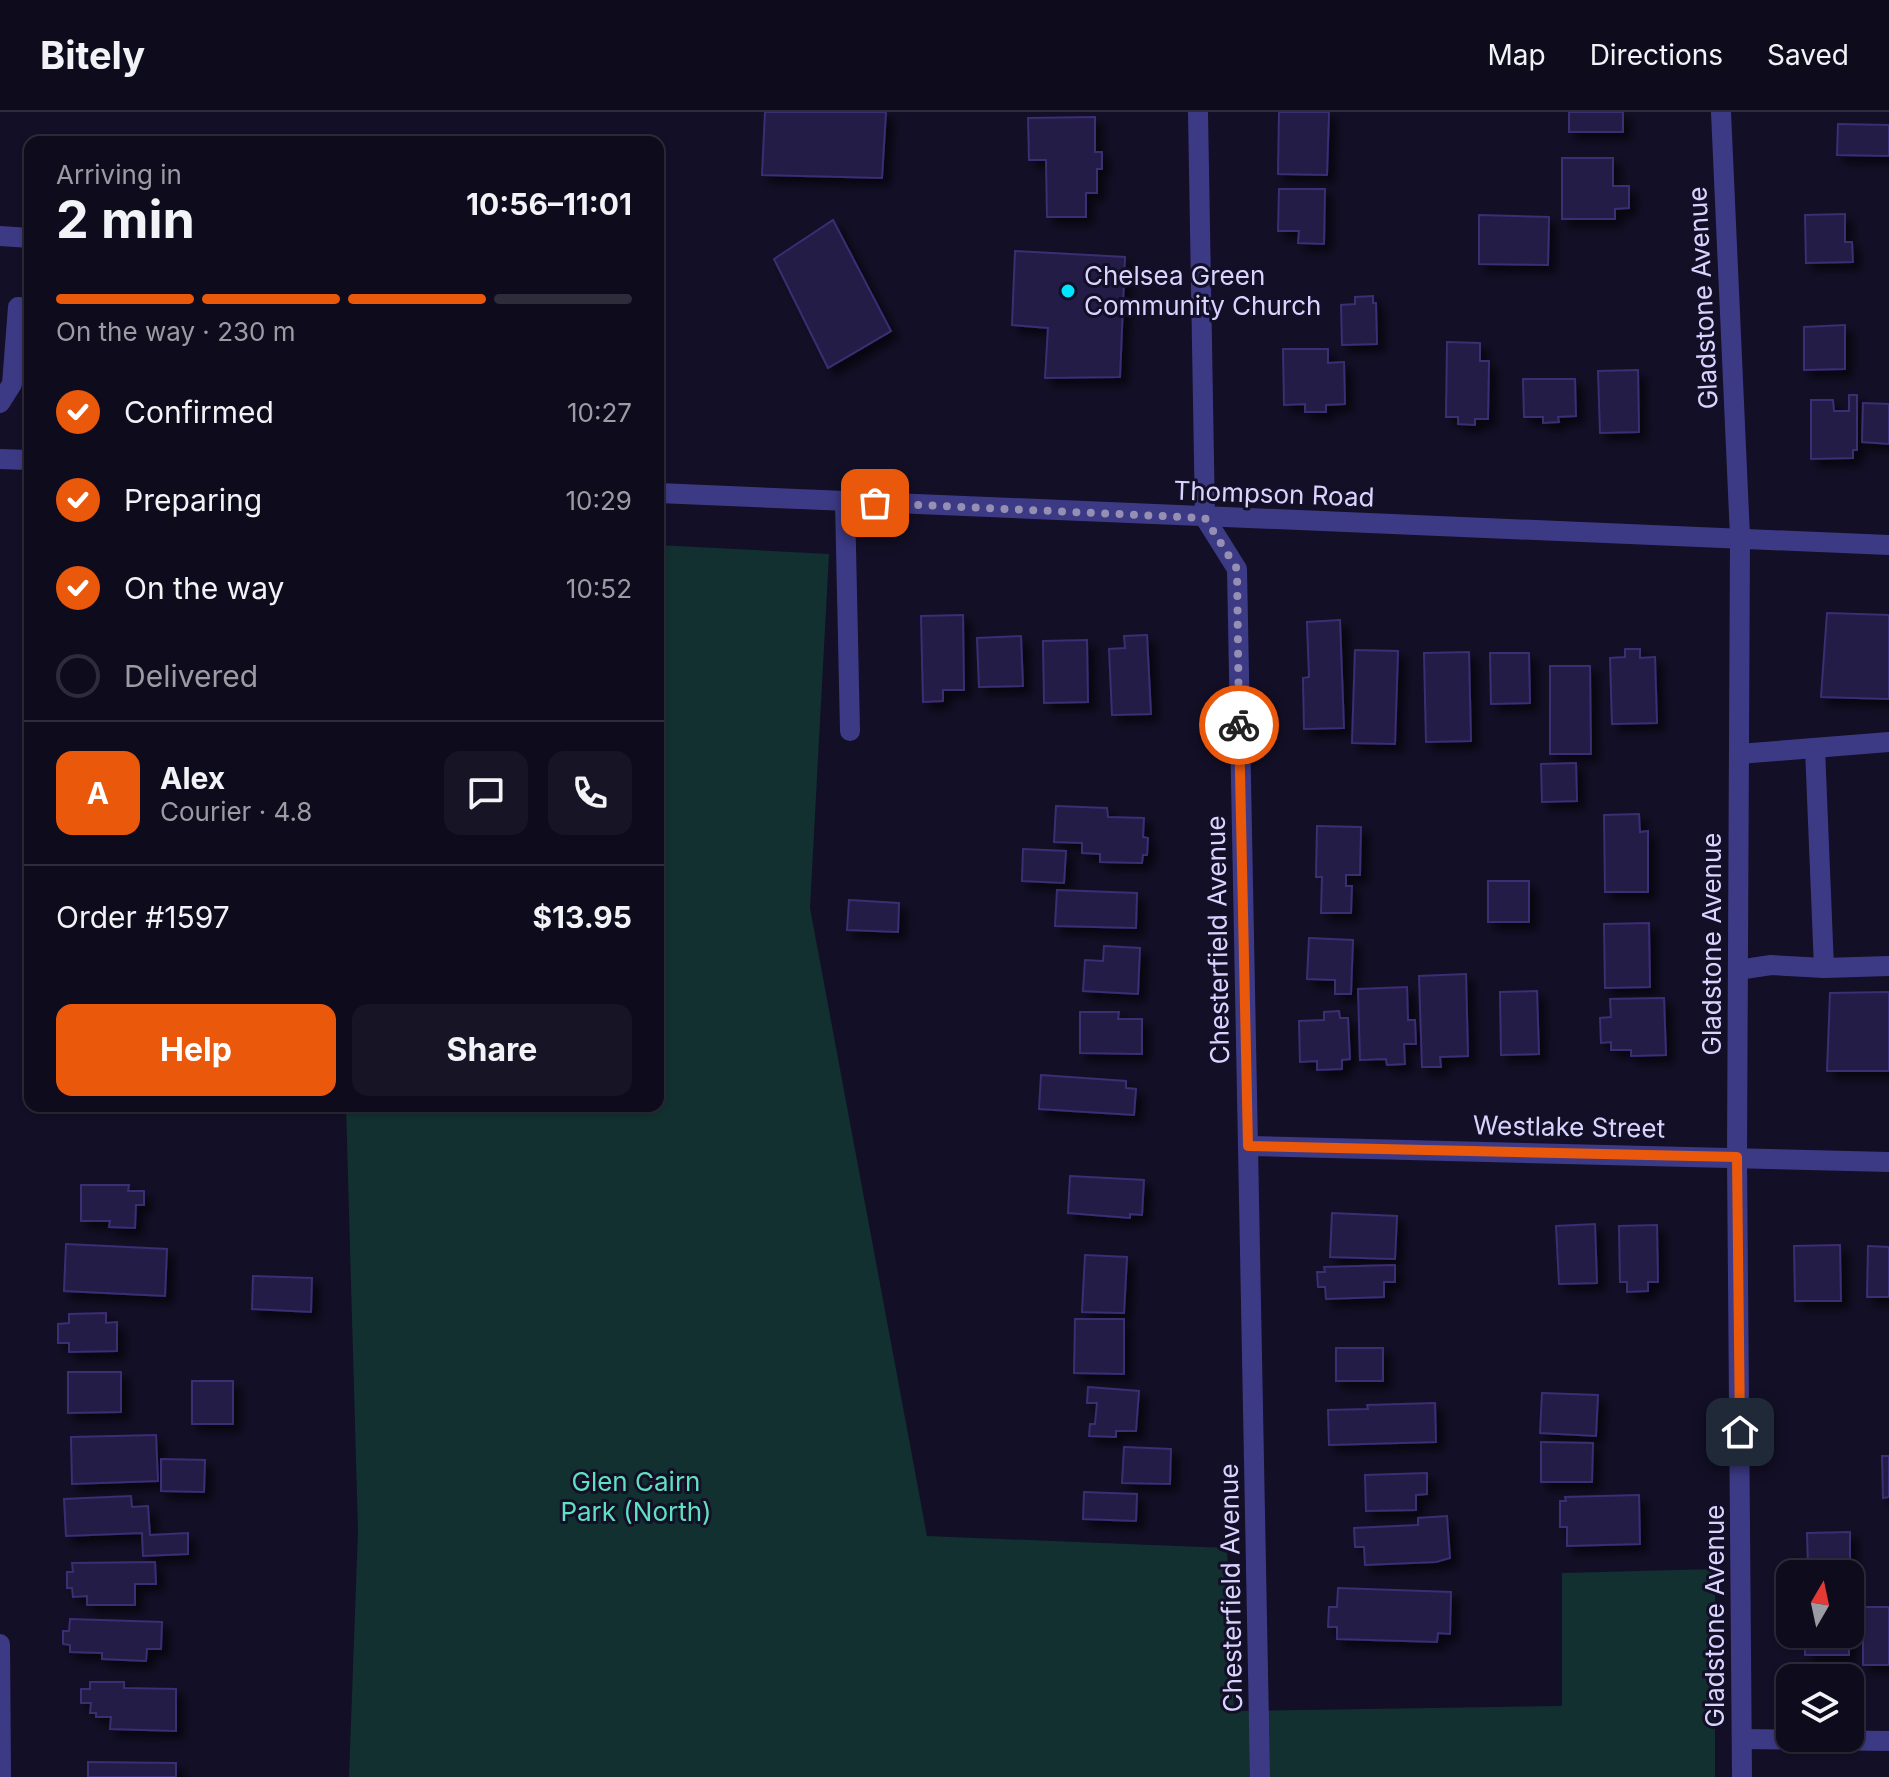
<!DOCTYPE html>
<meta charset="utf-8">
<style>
:root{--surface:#0e0b1c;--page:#171425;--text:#f1f3f6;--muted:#9b9ba3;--line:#2e2b3b;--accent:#ea580c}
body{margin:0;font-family:Inter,sans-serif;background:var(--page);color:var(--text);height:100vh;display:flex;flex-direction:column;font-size:30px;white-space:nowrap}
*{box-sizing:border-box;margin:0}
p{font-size:26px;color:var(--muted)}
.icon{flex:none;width:44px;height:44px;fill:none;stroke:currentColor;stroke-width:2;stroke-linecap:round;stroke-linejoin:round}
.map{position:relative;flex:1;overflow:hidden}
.panel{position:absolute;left:24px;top:24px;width:640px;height:976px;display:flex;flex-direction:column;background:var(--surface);border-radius:16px;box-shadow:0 2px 6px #0004,0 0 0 2px var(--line)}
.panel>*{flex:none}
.needle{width:52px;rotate:9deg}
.controls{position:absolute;left:1776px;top:1448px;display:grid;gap:16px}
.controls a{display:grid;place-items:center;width:88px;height:88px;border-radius:16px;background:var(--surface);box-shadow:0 2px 6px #0004,0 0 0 2px var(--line);font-size:40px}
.pin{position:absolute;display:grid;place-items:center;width:68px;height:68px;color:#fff;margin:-34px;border-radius:16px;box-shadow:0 4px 12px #0006}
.courier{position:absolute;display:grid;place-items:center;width:80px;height:80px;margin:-40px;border:6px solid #ea580c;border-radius:50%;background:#fff;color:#222;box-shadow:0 2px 10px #0007}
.head em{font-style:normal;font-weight:700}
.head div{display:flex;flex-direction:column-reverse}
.head{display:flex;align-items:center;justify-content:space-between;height:136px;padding:0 32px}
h1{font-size:52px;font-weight:700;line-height:60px}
.bar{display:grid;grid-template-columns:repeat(4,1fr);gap:12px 8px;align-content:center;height:96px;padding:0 32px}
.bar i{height:10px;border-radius:6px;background:var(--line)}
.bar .active{background:var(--accent)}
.bar p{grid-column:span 4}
.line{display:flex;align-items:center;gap:20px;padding:0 32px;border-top:2px solid var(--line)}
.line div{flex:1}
.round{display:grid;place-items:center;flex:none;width:84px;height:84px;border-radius:16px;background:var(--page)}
ol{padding:0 32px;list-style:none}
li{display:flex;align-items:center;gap:24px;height:88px}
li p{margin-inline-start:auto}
li .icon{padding:8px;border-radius:50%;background:var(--accent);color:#fff;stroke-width:4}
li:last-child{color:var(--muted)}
li i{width:44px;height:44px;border:4px solid var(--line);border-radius:50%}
.button{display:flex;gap:16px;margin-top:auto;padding:16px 32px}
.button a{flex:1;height:92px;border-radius:16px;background:var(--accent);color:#fff;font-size:32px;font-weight:700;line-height:92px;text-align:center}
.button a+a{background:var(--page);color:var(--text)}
header{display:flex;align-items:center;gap:48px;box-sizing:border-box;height:112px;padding:0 40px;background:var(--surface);border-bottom:2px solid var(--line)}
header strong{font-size:38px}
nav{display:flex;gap:44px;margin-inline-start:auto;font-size:28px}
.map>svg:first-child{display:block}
.green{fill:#12302f}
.building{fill:#241b47;stroke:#3b2d73;stroke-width:2;filter:url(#shadow)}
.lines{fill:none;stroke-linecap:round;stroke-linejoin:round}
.minor{stroke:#3d3a85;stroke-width:20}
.done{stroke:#948fb3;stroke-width:8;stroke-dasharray:0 14.4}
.route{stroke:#ea580c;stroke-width:10}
.poi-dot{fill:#00e5ff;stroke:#130f26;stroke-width:3}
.labels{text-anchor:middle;stroke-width:6;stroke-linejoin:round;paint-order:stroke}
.poi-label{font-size:26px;fill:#d9d4ff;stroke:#130f26;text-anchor:start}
.street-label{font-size:26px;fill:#d9d4ff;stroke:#130f26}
.park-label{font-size:26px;fill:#5fe0c0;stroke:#130f26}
</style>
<header>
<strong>Bitely</strong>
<nav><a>Map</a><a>Directions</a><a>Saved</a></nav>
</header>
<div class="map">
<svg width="1889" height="1665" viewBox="0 0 1889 1665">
<defs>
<filter id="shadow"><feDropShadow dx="7" dy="7" stdDeviation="4" flood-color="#0009"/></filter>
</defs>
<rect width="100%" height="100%" fill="#130f26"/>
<path class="green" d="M658 433 829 442 810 796 927 1424 1227 1436 1234 1599 1562 1594V1461L1715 1457V1665H349L358 1418 346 994H658Z"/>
<g class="building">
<path d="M765 0H886L882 66 762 63Z"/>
<path d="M1279 0H1329L1327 63 1278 62Z"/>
<rect x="1569" y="0" width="54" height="20"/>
<path d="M1095 5V40H1102V57H1097V81H1086V105H1047L1046 48H1029L1028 6Z"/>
<path d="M1838 12 1889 13V44L1837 43Z"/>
<path d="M1562 46H1613V74H1629V96L1615 97V107H1562Z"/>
<path d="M1279 77H1325L1324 132 1298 131 1299 119H1278Z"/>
<path d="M1845 102V130H1852L1853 150 1806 151 1805 103Z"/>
<path d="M1479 103 1549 105 1548 153 1479 152Z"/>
<path d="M833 108 891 219 828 256 774 147Z"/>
<path d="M1015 139 1125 145 1120 265 1045 266 1048 216 1012 213Z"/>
<path d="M1373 184V191H1376L1377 232 1342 233 1341 193 1355 192V185Z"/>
<path d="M1845 213V257L1804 258V215Z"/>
<path d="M1447 230 1480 231V249H1489L1488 307H1475V313L1458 312V305H1446Z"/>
<path d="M1283 237H1328V251L1344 250 1345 292 1326 293V300H1305V292L1284 293Z"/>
<path d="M1638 258 1639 320 1600 321 1598 259Z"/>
<path d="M1523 267H1575L1576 304 1558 305 1559 310 1543 311V305H1524Z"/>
<path d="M1849 283H1857V338H1853V346L1811 347V288H1833L1834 299H1849Z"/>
<path d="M1863 291 1889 292V332L1862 330Z"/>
<path d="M1827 501 1889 503V587L1821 585Z"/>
<path d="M963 503 964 578H943V589L923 590 921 504Z"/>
<path d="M1340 508 1344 616 1304 617 1303 566 1309 565 1307 510Z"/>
<path d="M1147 523 1151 602 1112 603 1109 537 1125 536 1124 524Z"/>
<path d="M1021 524 1023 574 979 575 977 526Z"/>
<path d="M1087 528 1088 590 1044 591 1043 529Z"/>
<path d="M1625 537H1640V546L1655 545 1657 611 1612 612 1610 546 1625 545Z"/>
<path d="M1355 538 1398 539 1395 632 1352 631Z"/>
<path d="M1469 540 1471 629 1426 630 1424 541Z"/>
<path d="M1490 541H1529L1530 591 1491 592Z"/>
<path d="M1550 554H1590L1591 642H1550Z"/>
<path d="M1576 651 1577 689 1542 690 1541 652Z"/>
<path d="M1056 694 1107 696 1108 705 1144 706 1143 725 1148 726 1147 743H1143L1142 751 1100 750V742L1082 741V731L1054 730Z"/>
<path d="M1639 702 1640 720 1648 719V780H1605L1604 703Z"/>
<path d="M1317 714 1361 715 1360 763H1346V774H1352L1351 801H1321L1322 765H1316Z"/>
<path d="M1023 737 1066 739 1064 771 1022 769Z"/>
<rect x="1488" y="769" width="41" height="41"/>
<path d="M1057 778 1137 781 1136 816 1055 814Z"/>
<path d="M849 788 899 791 898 820 847 818Z"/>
<path d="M1649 811 1650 875 1605 876 1604 812Z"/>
<path d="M1309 826 1353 828 1351 882H1335V868L1307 867Z"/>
<path d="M1104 834 1140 836 1138 882 1083 879 1085 848 1103 849Z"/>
<path d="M1466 862 1468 944 1440 945 1441 955H1422L1419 864Z"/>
<path d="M1407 875 1408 908H1415L1416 932H1404L1405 952 1387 953 1386 947 1360 948 1358 877Z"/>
<path d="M1537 879 1539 942 1501 943 1500 880Z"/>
<path d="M1889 880V959H1827L1830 881Z"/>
<path d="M1664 886 1666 943 1631 944V938H1611V930L1601 931 1600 906 1611 905 1610 887Z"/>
<path d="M1339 899 1340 906H1348L1350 947 1342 948V957L1317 958V949L1300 950 1299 909 1324 908V900Z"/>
<path d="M1080 900H1119L1118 907H1142V942L1080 941Z"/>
<path d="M1041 963 1126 969V976L1136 977 1134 1003 1039 997Z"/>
<path d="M1070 1064 1144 1068 1142 1103 1130 1102V1106L1068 1101Z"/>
<path d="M81 1073H129L128 1079H144V1093H136L135 1116 109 1115 110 1109H81Z"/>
<path d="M1332 1101 1397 1104 1395 1147 1330 1145Z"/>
<path d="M1595 1112 1597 1171 1559 1172 1556 1114Z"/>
<path d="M1657 1113 1658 1170H1648V1179L1627 1180V1170H1620L1619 1114Z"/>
<path d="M66 1132 167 1137 165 1184 64 1179Z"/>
<path d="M1840 1133 1841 1189H1795L1794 1134Z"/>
<path d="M1868 1134 1889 1135V1185H1867Z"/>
<path d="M1085 1143 1127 1145 1124 1201 1082 1200Z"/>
<path d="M1395 1153V1170H1384V1185L1326 1187 1325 1175H1318L1317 1160H1325L1324 1155Z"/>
<path d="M253 1164 312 1166 311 1200 252 1197Z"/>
<path d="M106 1201V1211L117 1210V1239L69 1240V1231H58V1212L69 1211V1202Z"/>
<path d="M1075 1207H1124V1262L1074 1261Z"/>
<rect x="1336" y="1236" width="47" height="33"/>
<path d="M68 1260H121V1300L68 1301Z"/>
<rect x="192" y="1269" width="41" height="43"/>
<path d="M1088 1275 1139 1279 1136 1319H1116V1325L1089 1324 1090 1312H1095L1097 1291H1087Z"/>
<path d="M1542 1281 1598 1283 1596 1324 1540 1321Z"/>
<path d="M1435 1291 1436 1330 1329 1333 1328 1298 1368 1297 1367 1293Z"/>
<path d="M156 1323 158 1369 72 1372 71 1325Z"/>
<path d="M1541 1330 1593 1331 1592 1370H1541Z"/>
<path d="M1124 1335 1171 1337 1170 1372 1122 1371Z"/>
<path d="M1882 1344H1889V1385L1883 1386Z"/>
<path d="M161 1347 205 1348 204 1380 161 1379Z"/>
<path d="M1427 1361V1382L1416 1383V1398L1366 1399 1365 1363Z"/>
<path d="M1084 1380 1137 1382 1136 1409 1083 1407Z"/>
<path d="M1639 1383 1640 1432 1567 1434V1415H1560V1389H1566L1565 1385Z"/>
<path d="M131 1384 132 1395 148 1394 150 1423 188 1421V1442L143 1444 142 1421 66 1424 64 1387Z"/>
<path d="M1447 1404 1450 1446 1436 1450 1365 1453 1364 1435H1355L1354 1416 1418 1413V1406Z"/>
<path d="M1850 1420V1453L1808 1454 1807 1421Z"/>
<path d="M155 1450 156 1472H135V1493H87V1484L73 1485 72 1476H67V1460H73L72 1451Z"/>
<path d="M1338 1476 1451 1480 1450 1522 1438 1521 1437 1530 1337 1527V1515H1328L1329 1495H1337Z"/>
<rect x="1863" y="1495" width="26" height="58"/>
<path d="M70 1507 162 1510 161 1537H147L146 1549 102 1547V1541L70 1540V1533L63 1532V1519H69Z"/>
<rect x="1805" y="1522" width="44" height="21"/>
<path d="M90 1570H124V1576L176 1577V1619L110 1617 111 1605H96V1601H90L91 1591H81V1577H90Z"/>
<path d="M88 1650 176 1651V1665H88Z"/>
</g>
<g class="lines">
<g class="minor">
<path d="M1198 0 1205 406 1237 457 1260 1665"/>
<path d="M1721 0 1740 425 1737 1045 1742 1665"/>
<path d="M0 124 30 126"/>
<path d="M0 291 12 272 18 195 30 196"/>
<path d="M0 347 30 348"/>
<path d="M658 381 1889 433"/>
<path d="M845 390 850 619"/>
<path d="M1815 636 1824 856 1889 854"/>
<path d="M1739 642 1889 630"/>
<path d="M1738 858 1771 853 1824 856"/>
<path d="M1248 1034 1889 1050"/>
<path d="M0 1532 1 1665"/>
<path d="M1742 1627 1889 1629"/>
</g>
</g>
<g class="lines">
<path class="done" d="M875 391 1205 406 1237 457 1239 613"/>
<path class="route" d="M1239 613 1248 1034 1737 1045 1740 1320"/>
</g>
<circle class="poi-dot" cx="1068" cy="179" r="8"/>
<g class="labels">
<g class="poi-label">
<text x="1084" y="173">Chelsea Green<tspan x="1084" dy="30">Community Church</tspan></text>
</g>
<g class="street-label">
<text transform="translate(1703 186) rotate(-93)" y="9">Gladstone Avenue</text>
<text transform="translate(1274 382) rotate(2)" y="9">Thompson Road</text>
<text transform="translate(1218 828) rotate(-91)" y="9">Chesterfield Avenue</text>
<text transform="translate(1712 832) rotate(-90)" y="9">Gladstone Avenue</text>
<text transform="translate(1569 1015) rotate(1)" y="9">Westlake Street</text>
<text transform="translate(1231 1476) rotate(-91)" y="9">Chesterfield Avenue</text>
<text transform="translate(1715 1504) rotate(-90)" y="9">Gladstone Avenue</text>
</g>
<g class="park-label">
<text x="636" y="1379">Glen Cairn<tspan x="636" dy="30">Park (North)</tspan></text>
</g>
</g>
</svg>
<div class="controls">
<a><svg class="needle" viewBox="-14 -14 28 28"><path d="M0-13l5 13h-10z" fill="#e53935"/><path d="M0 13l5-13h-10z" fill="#9b9ba3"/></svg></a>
<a><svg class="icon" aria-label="layers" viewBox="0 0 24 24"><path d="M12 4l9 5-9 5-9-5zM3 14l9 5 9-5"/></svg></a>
</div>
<div class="pin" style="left:875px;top:391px;background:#ea580c"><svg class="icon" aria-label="bag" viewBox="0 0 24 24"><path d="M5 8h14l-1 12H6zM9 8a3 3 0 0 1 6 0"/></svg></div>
<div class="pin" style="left:1740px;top:1320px;background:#1f2937"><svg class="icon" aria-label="home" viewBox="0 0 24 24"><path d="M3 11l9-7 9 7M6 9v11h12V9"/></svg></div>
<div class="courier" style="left:1239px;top:613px"><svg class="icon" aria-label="bike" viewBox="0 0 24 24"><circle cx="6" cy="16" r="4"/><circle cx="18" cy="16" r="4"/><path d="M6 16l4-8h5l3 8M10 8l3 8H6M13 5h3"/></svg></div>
<section class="panel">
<div class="head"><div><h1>2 min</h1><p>Arriving in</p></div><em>10:56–11:01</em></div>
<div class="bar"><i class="active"></i><i class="active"></i><i class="active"></i><i></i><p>On the way · 230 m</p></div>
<ol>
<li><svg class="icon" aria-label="check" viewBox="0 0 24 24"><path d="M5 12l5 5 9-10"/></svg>Confirmed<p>10:27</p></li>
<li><svg class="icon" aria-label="check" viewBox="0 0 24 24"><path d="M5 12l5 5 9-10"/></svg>Preparing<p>10:29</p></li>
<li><svg class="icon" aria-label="check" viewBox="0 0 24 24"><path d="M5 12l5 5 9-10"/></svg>On the way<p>10:52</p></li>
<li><i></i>Delivered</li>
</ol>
<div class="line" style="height:144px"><b class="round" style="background:var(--accent);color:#fff">A</b><div><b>Alex</b><p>Courier · 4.8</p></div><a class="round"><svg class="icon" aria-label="chat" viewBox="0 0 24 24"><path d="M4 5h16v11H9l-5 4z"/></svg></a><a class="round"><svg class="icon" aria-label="phone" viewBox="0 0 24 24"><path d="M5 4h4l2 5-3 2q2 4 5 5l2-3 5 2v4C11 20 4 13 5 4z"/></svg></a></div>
<div class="line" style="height:104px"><div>Order #1597</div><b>$13.95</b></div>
<div class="button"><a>Help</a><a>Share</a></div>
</section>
</div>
